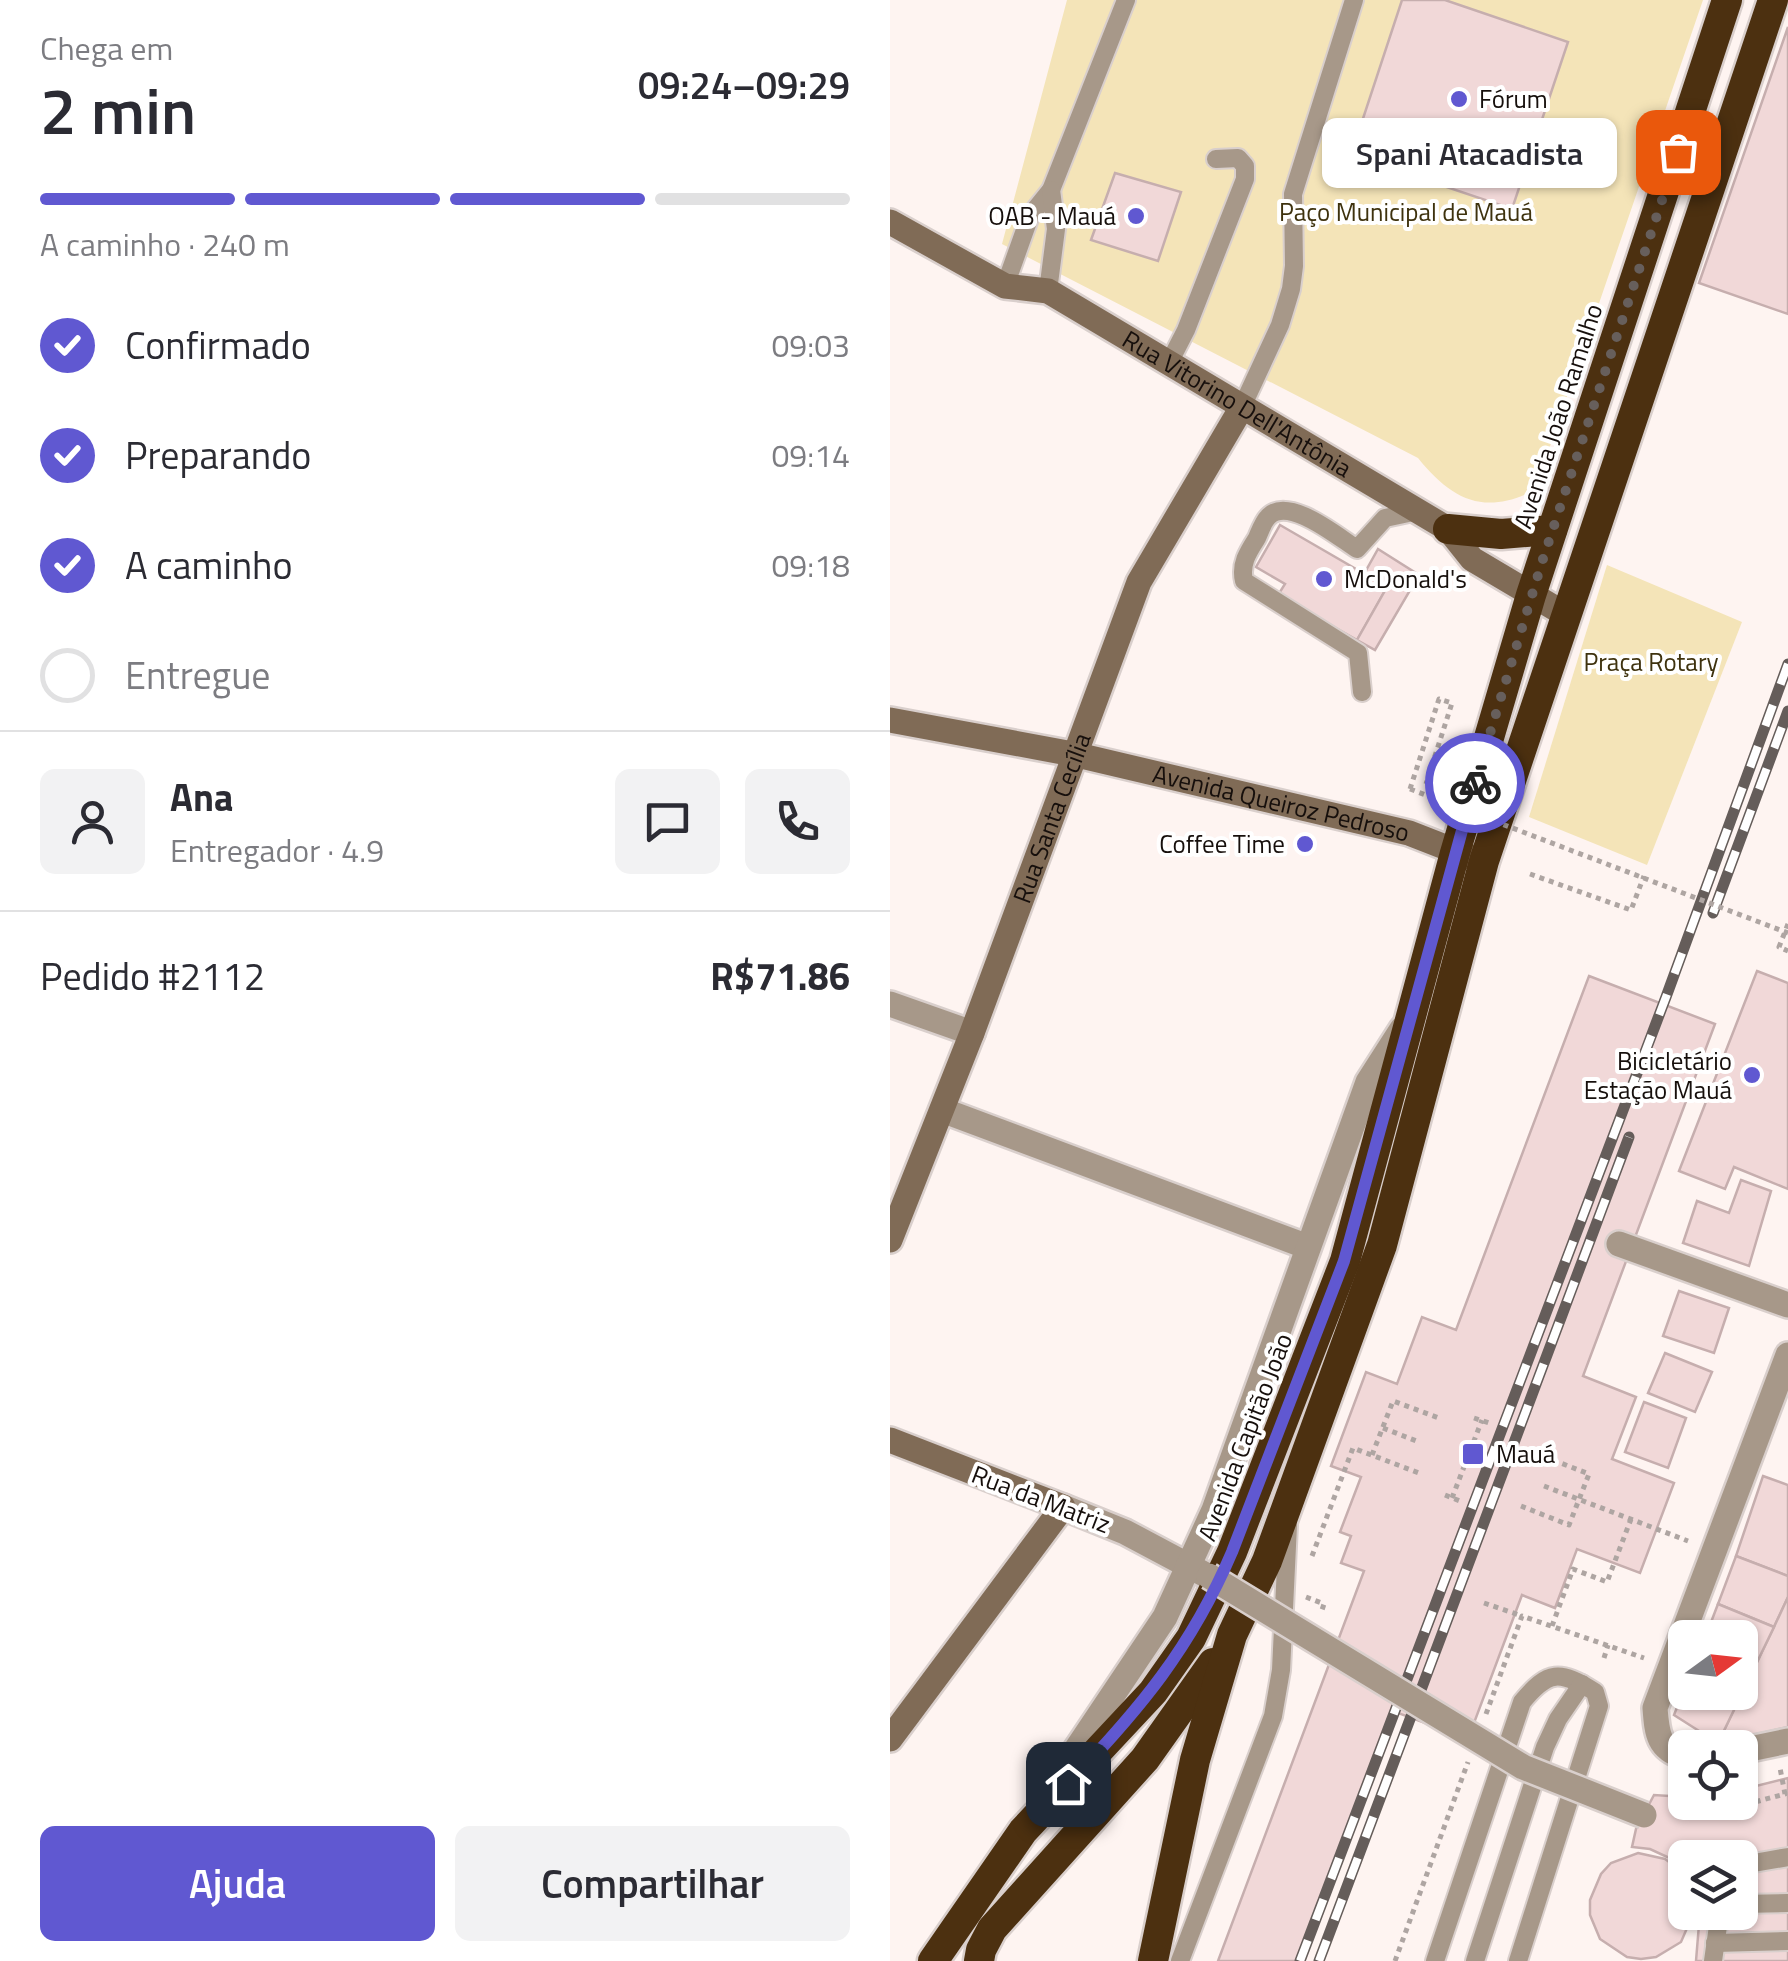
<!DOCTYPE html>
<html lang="pt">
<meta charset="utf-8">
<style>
:root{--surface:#fff;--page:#f2f2f3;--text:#2b2b33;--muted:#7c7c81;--line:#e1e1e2;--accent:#6058d1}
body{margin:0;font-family:"Titillium Web",sans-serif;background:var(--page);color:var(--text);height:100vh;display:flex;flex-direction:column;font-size:38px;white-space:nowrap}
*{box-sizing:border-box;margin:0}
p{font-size:32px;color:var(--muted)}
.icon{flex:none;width:55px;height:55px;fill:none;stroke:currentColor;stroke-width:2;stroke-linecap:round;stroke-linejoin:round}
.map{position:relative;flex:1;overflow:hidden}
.side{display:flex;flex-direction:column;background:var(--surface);width:890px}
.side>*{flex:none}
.needle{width:65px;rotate:75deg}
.buttons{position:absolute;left:778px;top:1620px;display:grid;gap:20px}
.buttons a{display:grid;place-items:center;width:90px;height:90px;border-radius:15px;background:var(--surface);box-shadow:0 2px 8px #0004;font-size:50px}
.pin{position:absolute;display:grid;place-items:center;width:85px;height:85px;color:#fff;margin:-42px;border-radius:20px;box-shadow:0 5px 15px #0006}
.courier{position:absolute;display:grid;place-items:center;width:100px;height:100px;margin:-50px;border:8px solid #6058d1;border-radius:50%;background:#fff;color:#222;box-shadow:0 2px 12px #0007}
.bubble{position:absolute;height:70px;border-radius:15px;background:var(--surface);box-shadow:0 2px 8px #0004;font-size:32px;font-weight:600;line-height:70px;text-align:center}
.summary em{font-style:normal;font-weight:600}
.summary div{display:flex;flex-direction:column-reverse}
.summary{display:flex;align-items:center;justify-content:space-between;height:170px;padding:0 40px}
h1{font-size:65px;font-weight:600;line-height:75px}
.bar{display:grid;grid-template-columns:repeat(4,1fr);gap:15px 10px;align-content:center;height:120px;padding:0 40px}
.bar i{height:12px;border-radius:8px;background:var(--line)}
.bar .on{background:var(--accent)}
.bar p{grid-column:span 4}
.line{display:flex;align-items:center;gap:25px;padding:0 40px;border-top:2px solid var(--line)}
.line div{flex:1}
.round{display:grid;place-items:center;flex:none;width:105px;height:105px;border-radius:15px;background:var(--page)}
ol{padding:0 40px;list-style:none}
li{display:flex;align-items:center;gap:30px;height:110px}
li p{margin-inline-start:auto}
li .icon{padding:10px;border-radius:50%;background:var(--accent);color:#fff;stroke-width:4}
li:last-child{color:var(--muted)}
li i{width:55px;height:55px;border:5px solid var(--line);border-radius:50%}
.action{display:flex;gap:20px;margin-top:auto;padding:20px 40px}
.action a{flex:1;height:115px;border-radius:15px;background:var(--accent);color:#fff;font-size:40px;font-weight:600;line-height:115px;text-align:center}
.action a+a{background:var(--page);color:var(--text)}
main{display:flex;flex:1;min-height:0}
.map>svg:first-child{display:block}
.green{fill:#f4e4b8}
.building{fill:#f1d8d8;stroke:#c6aeae;stroke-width:2.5}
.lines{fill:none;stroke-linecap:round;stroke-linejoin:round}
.lane-casing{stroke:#d9cfcc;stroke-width:22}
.street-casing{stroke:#d9cfcc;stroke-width:30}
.secondary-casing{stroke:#d9cfcc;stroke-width:30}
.highway-casing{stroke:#d9cfcc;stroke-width:35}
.path{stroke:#aea5a2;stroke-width:5;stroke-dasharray:5 5;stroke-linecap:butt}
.lane{stroke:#a79889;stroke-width:18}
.street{stroke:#a79889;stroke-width:25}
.secondary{stroke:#806b56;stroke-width:25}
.highway{stroke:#4c3010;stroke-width:30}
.rail-casing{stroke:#655d5a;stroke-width:11}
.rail{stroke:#fff;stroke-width:8;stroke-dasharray:22;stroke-linecap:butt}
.street-bridge-casing{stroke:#d9cfcc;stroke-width:30;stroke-linecap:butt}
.path-bridge{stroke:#aea5a2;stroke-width:5;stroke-dasharray:5 5;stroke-linecap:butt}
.street-bridge{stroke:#a79889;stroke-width:25}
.done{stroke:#675f5c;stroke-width:10;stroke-dasharray:0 18}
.route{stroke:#6058d1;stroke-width:12}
.poi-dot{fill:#6058d1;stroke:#fff;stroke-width:4}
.labels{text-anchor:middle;stroke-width:8;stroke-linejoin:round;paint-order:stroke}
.poi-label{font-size:25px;fill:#160f0c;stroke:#fff;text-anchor:start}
.park-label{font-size:25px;fill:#3e320e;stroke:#fff}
.street-label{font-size:25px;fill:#160f0c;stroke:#fff}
</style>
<main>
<section class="side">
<div class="summary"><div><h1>2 min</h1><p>Chega em</p></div><em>09:24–09:29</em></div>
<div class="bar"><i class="on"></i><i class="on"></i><i class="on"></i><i></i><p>A caminho · 240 m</p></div>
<ol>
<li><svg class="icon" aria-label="check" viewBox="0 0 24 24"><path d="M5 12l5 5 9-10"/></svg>Confirmado<p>09:03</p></li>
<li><svg class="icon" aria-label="check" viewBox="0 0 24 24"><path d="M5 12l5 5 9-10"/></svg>Preparando<p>09:14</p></li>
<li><svg class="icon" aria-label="check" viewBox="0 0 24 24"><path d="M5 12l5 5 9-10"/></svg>A caminho<p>09:18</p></li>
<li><i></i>Entregue</li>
</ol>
<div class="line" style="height:180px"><a class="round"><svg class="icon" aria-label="person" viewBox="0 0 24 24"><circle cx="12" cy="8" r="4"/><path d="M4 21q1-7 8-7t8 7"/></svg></a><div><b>Ana</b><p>Entregador · 4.9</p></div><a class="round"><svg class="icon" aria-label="chat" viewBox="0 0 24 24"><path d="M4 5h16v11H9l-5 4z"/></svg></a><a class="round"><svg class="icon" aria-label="phone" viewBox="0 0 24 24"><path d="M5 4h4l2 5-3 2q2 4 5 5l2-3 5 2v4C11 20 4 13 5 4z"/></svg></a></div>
<div class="line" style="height:130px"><div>Pedido #2112</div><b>R$71.86</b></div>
<div class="action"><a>Ajuda</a><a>Compartilhar</a></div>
</section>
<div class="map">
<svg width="898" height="1961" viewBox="0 0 898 1961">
<rect width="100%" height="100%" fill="#fef4f1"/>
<g class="green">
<path d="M177 0H813L645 490C594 516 562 500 528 458L112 244Z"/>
<path d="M717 565 852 622 757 865 639 817Z"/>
</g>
<g class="building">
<path d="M512 0H555L678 42 622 209 461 155Z"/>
<path d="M898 27V314L809 283Z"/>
<path d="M225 173 291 192 268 261 201 240Z"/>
<path d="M390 525 497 587 467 640 388 595 395 584 366 567Z"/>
<path d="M488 549 529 575 485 650 467 640 497 587 474 574Z"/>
<path d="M867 971 898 983V1189L844 1167 835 1189 789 1171Z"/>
<path d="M699 976 825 1024 693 1376 746 1397 722 1459 784 1483 750 1573 687 1549 665 1608 632 1595 578 1739 503 1711 409 1961H328L474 1571 451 1563 461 1536 450 1532 471 1477 441 1466 476 1372 507 1384 532 1317 566 1330Z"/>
<path d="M851 1180 881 1191 859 1266 793 1243 807 1201 839 1213Z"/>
<path d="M789 1291 839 1308 824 1353 773 1336Z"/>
<path d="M775 1353 822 1372 805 1412 758 1393Z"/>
<path d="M754 1402 796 1418 778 1468 735 1452Z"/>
<path d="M873 1476 898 1485V1576L846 1556Z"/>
<path d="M846 1556 898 1576V1597L884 1627 828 1604Z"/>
<path d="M898 1597V1727L828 1743 884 1627Z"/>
<path d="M828 1604 884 1627 828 1743 784 1715 795 1687V1692H850V1638H815Z"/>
<path d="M898 1778V1961H806L810 1912H850V1858H795V1863L788 1862 760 1849 742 1847 746 1829 764 1795 795 1797V1802H850V1790Z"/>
<path d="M748 1853 775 1859 786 1867 795 1876V1912H804L791 1942 766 1957 751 1959 737 1957 710 1939 700 1915V1900L711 1874 721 1863Z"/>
</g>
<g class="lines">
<g class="lane-casing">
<g id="lane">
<path d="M115 286 140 216 161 190 236 0"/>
<path d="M158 291 166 229 161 190"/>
<path d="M278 365 296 330 355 179V166L348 158 326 159"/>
<path d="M352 407 390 325 401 289 404 266 403 194 464 0"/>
<path d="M472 692 468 653 354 581C350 564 358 552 367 538 370 531 373 522 378 517 398 495 448 537 467 549L495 518 528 511"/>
<path d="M850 1871 858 1864 898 1857"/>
<path d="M850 1904 898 1903"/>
<path d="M825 1943 898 1941"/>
<path d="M290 1961 383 1716 391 1670 398 1525"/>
<path d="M545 1961 632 1702C658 1670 670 1670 705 1692L709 1706 628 1961"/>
<path d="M585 1961 655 1747 668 1719 692 1684"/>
<path d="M823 1961 830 1912"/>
</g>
</g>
<g class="street-casing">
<g id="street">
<path d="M0 1004 82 1033"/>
<path d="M52 1110 418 1247"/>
<path d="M729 1244 898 1305"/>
<path d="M173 1507 235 1532 314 1574"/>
<path d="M850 1751 898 1741"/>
<path d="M795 1757C768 1749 767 1734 765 1708L898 1355"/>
<path d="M161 1787 275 1617 324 1510 478 1082 512 1029"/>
</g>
</g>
<g class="secondary-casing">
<g id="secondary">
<path id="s1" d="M0 222 115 286 158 291 558 529 582 559 678 616"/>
<path id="s2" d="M0 720 183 754 519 833 583 858"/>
<path id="s3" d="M0 1240 82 1033 249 582 352 407"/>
<path d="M0 1440 173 1507 0 1739"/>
</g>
</g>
<g class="highway-casing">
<g id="highway">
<path d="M558 529 611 534 662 530"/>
<path d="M43 1961 133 1831 263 1692 301 1638 342 1552 455 1261 565 853 641 595 837 0"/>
<path d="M89 1961 91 1950 102 1929 255 1759 323 1663"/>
<path d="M263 1961 305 1760 342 1635 377 1561 492 1245 594 861 883 0"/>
</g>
</g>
<g class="path">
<path d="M520 789 549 699 562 703 536 784"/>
<path d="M640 874 741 910 754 876"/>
<path d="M898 924 889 947 898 951"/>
<path d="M584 1418 599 1423"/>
<path d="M493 1428 529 1442"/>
<path d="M482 1455 503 1401 549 1418"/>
<path d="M654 1486 798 1541"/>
<path d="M555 1495 570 1501"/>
<path d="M562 1498 592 1420"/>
<path d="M631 1506 679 1525 699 1474 650 1455"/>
<path d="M422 1556 463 1448 529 1473"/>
<path d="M416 1597 434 1604 431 1613"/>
<path d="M594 1603 632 1616"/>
<path d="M662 1626 683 1569 717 1582 741 1519"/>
<path d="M714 1658 718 1645"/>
<path d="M596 1714 632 1616 754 1658"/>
<path d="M827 1812 895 1794 890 1768"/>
<path d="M505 1961 578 1762"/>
</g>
<use href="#lane" class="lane"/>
<use href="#street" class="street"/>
<use href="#secondary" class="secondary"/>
<use href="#highway" class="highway"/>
<g class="rail-casing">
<g id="rail">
<path d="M823 913 898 711"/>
<path d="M410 1961 776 997 898 664"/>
<path d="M429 1961 739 1137"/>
</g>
</g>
<use href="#rail" class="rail"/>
<g class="street-bridge-casing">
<path id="street-bridge" d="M319 1576 633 1767 754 1815"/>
</g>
<path class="path-bridge" d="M520 789 898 933"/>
<use href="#street-bridge" class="street-bridge"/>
</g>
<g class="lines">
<path class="done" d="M585 783 652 562 788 152"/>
<path class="route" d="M178 1784C250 1709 301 1648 342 1552L454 1261 585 783"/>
</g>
<g class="poi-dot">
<circle cx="569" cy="99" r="10"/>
<circle cx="246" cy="216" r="10"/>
<circle cx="434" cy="579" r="10"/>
<circle cx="415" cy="844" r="10"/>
<circle cx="862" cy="1075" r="10"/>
<rect x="571" y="1442" width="24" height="24" rx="5"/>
</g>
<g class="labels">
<g class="poi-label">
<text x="589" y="108">Fórum</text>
<text x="226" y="225" text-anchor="end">OAB - Mauá</text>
<text x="454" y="588">McDonald's</text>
<text x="395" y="853" text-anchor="end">Coffee Time</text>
<text x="842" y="1070" text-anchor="end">Bicicletário<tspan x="842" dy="29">Estação Mauá</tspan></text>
<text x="606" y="1463">Mauá</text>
</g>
<g class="park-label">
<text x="516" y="221">Paço Municipal de Mauá</text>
<text x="761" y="671">Praça Rotary</text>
</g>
<g class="street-label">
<text dy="9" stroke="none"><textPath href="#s1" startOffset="395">Rua Vitorino Dell'Antônia</textPath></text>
<text transform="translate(668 416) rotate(-72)" y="9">Avenida João Ramalho</text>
<text dy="9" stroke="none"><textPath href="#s2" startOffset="400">Avenida Queiroz Pedroso</textPath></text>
<text dy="9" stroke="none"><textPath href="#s3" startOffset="452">Rua Santa Cecília</textPath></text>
<text transform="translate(355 1437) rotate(-69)" y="9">Avenida Capitão João</text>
<text transform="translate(151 1499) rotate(21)" y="9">Rua da Matriz</text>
</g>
</g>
</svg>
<div class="buttons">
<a><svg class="needle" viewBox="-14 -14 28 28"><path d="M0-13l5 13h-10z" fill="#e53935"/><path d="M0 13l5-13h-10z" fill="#7c7c81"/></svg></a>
<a><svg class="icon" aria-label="locate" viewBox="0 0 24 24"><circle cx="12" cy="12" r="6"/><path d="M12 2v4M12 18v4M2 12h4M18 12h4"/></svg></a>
<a><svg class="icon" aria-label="layers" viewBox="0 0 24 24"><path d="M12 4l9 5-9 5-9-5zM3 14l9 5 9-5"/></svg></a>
</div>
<div class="pin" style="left:788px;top:152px;background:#ea580c"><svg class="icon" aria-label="bag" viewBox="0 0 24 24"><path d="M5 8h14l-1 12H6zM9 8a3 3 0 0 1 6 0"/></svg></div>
<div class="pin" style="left:178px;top:1784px;background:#1f2937"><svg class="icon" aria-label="home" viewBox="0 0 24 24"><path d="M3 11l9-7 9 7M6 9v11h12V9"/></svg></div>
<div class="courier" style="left:585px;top:783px"><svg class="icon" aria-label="bike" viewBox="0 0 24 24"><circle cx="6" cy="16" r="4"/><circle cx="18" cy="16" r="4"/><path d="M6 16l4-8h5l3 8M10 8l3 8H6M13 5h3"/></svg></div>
<div class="bubble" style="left:432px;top:118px;width:295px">Spani Atacadista</div>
</div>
</main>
